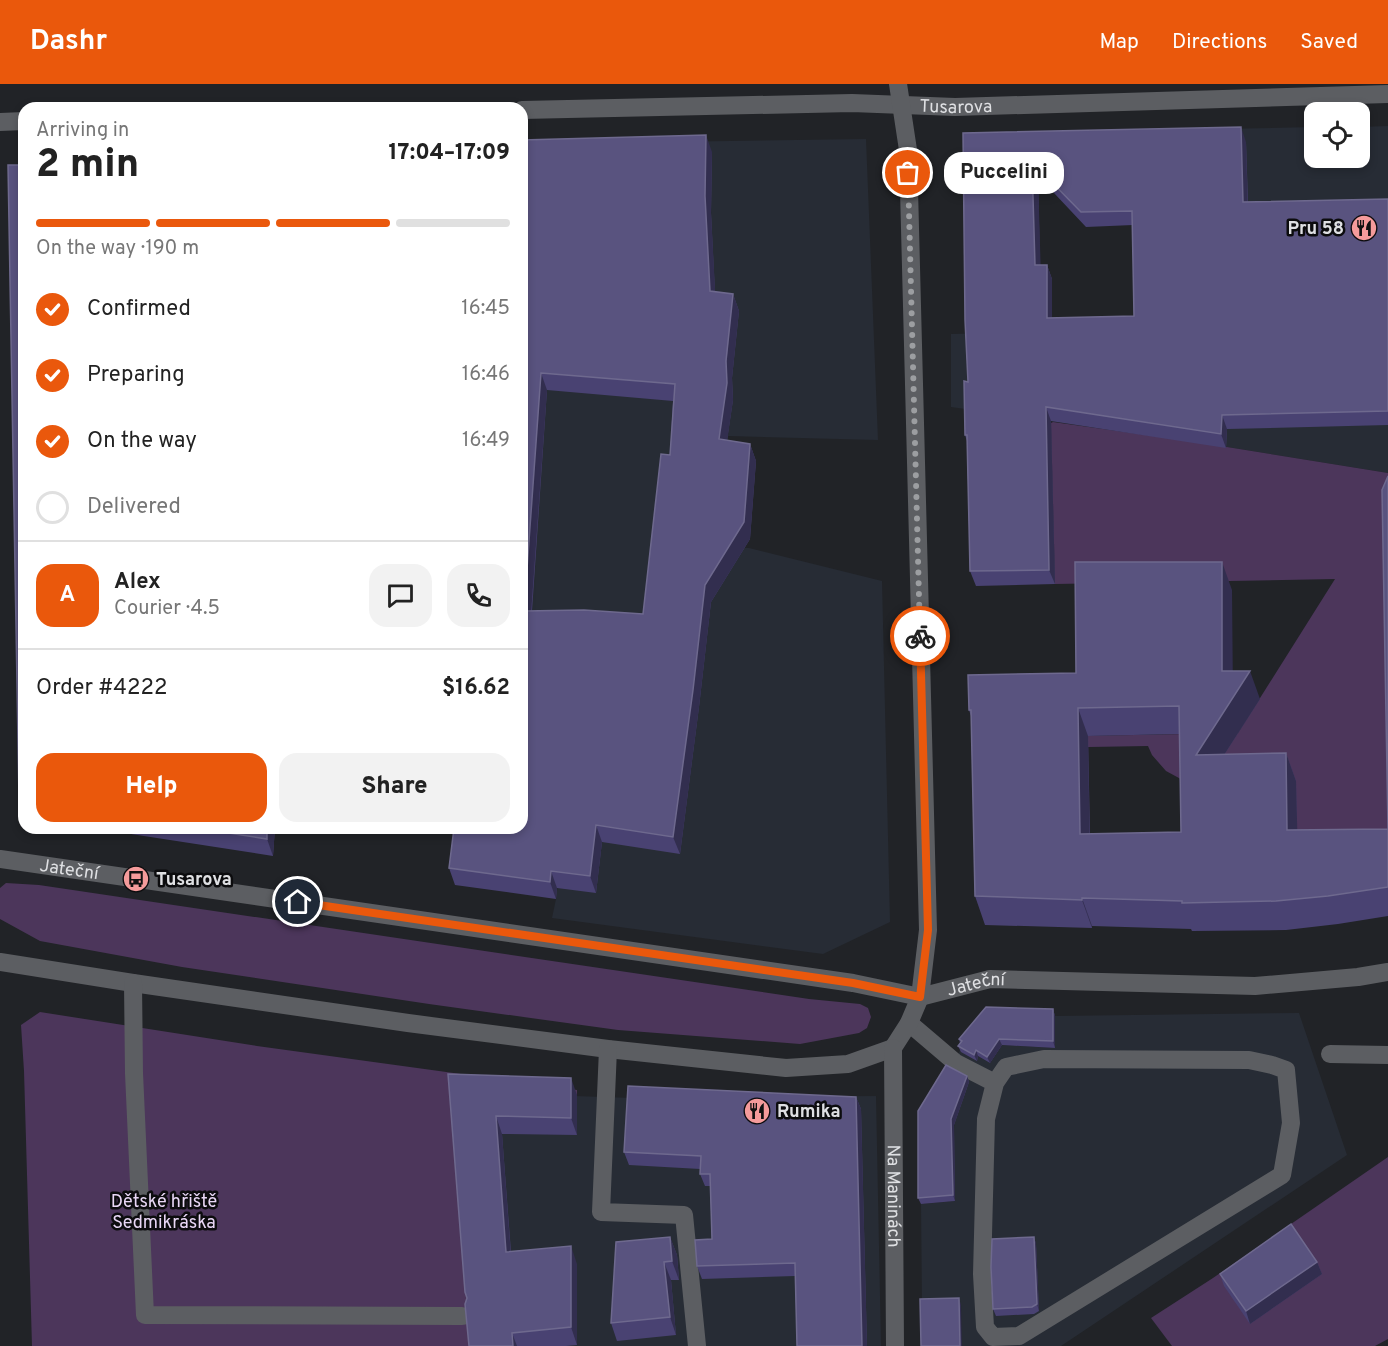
<!DOCTYPE html>
<meta charset="utf-8">
<style>
:root{--surface:#fff;--page:#f2f2f2;--text:#222;--muted:#767676;--line:#e0e0e0;--accent:#ea580c}
body{margin:0;font-family:Overpass,sans-serif;background:var(--page);color:var(--text);height:100vh;display:flex;flex-direction:column;font-size:22px;white-space:nowrap}
*{box-sizing:border-box;margin:0}
p{font-size:20px;color:var(--muted)}
.icon{flex:none;width:33px;height:33px;fill:none;stroke:currentColor;stroke-width:2;stroke-linecap:round;stroke-linejoin:round}
.map{position:relative;flex:1;overflow:hidden}
.side{position:absolute;left:18px;top:18px;width:510px;height:732px;display:flex;flex-direction:column;background:var(--surface);border-radius:18px;box-shadow:0 3px 9px #0003}
.side>*{flex:none}
.fabs{position:absolute;left:1304px;top:18px;display:grid;gap:12px}
.fabs a{display:grid;place-items:center;width:66px;height:66px;border-radius:12px;background:var(--surface);box-shadow:0 3px 9px #0003;font-size:30px}
.pin{position:absolute;display:grid;place-items:center;width:51px;height:51px;color:#fff;margin:-26px;border:3px solid #fff;border-radius:50%;box-shadow:0 2px 6px #0007}
.courier{position:absolute;display:grid;place-items:center;width:60px;height:60px;margin:-30px;border:4px solid #ea580c;border-radius:50%;background:#fff;color:#222;box-shadow:0 2px 8px #0007}
.bubble{position:absolute;height:42px;border-radius:18px;background:var(--surface);box-shadow:0 3px 9px #0003;font-size:20px;font-weight:800;line-height:42px;text-align:center}
.overview em{font-style:normal;font-weight:800}
.overview div{display:flex;flex-direction:column-reverse}
.overview{display:flex;align-items:center;justify-content:space-between;height:102px;padding:0 18px}
h1{font-size:39px;font-weight:800;line-height:45px}
.bar{display:grid;grid-template-columns:repeat(4,1fr);gap:9px 6px;align-content:center;height:72px;padding:0 18px}
.bar i{height:8px;border-radius:4px;background:var(--line)}
.bar .current{background:var(--accent)}
.bar p{grid-column:span 4}
.line{display:flex;align-items:center;gap:15px;padding:0 18px;border-top:2px solid var(--line)}
.line div{flex:1}
.round{display:grid;place-items:center;flex:none;width:63px;height:63px;border-radius:18px;background:var(--page)}
ol{padding:0 18px;list-style:none}
li{display:flex;align-items:center;gap:18px;height:66px}
li p{margin-inline-start:auto}
li .icon{padding:6px;border-radius:50%;background:var(--accent);color:#fff;stroke-width:4}
li:last-child{color:var(--muted)}
li i{width:33px;height:33px;border:3px solid var(--line);border-radius:50%}
.action{display:flex;gap:12px;margin-top:auto;padding:12px 18px}
.action a{flex:1;height:69px;border-radius:18px;background:var(--accent);color:#fff;font-size:24px;font-weight:800;line-height:69px;text-align:center}
.action a+a{background:var(--page);color:var(--text)}
header{display:flex;align-items:center;gap:36px;box-sizing:border-box;height:84px;padding:0 30px;background:var(--accent);color:#fff}
header strong{font-size:28px}
nav{display:flex;gap:33px;margin-inline-start:auto;font-size:21px}
.map>svg:first-child{display:block}
.built{fill:#272c35}
.green{fill:#4c365b}
.lines{fill:none;stroke-linecap:round;stroke-linejoin:round}
.minor{stroke:#5c5e62;stroke-width:18}
.wall{fill:#494272;fill-rule:evenodd}
.shaded-wall{fill:#322e4f}
.building{fill:#59537f;stroke:#6e698e;stroke-width:1.5;fill-rule:evenodd}
.done{stroke:#9c9ea1;stroke-width:6;stroke-dasharray:0 10.8}
.route{stroke:#ea580c;stroke-width:8}
.labels{text-anchor:middle;stroke-width:5;stroke-linejoin:round;paint-order:stroke}
.street-label{font-size:18px;fill:#dfe0e3;stroke:#0c0c0e}
.poi-label{font-size:18px;font-weight:bold;fill:#dfe0e3;stroke:#0c0c0e;text-anchor:start}
.park-label{font-size:18px;fill:#e9d7f6;stroke:#0c0c0e}
</style>
<header>
<strong>Dashr</strong>
<nav><a>Map</a><a>Directions</a><a>Saved</a></nav>
</header>
<div class="map">
<svg width="1388" height="1262" viewBox="0 0 1388 1262">
<rect width="100%" height="100%" fill="#212327"/>
<g class="built">
<path d="M1388 42V389L1196 358 951 323V250L1139 246 1220 45 1314 43V74H1359V43Z"/>
<path d="M866 55 878 356 728 352 717 463 749 464 882 497 890 838 823 870 552 834 556 815 567 727 522 544V60Z"/>
<path d="M1299 929 1347 1071 1061 1262H962L961 1221 922 1222 921 1120 955 1117 954 1041 964 1011 956 979 961 962 990 979 1002 961 1055 964V932Z"/>
<path d="M454 1008 633 1014 876 1012 881 1262H474Z"/>
</g>
<g class="green">
<path d="M1053 338 1196 358 1388 389V773L1298 775 1190 700 1166 687 1152 671 1148 662 981 665 979 654 1238 649 1335 495 1055 500 1051 339Z"/>
<path d="M6 799 39 801 809 915 860 920 868 924 871 933 867 944 859 949 800 960 618 946 429 920 182 883 40 857 0 835V804Z"/>
<path d="M40 928 257 962 577 1006V1011L454 1008 474 1262H32L24 987 21 941Z"/>
<path d="M1388 1073V1255L1375 1262H1172L1151 1234 1213 1194Z"/>
</g>
<g class="lines">
<g class="minor">
<path id="s1" d="M522 26 852 19 955 23 1388 10"/>
<path d="M0 38 24 37"/>
<path id="s2" d="M0 775 853 899 920 913 990 895 1255 902 1358 893 1388 888"/>
<path d="M0 878 133 899 408 939 608 965 786 984 848 980 893 964"/>
<path d="M133 899 134 989 145 1231 462 1232"/>
<path d="M909 939 956 979 995 999 1006 983 1044 975 1249 976 1272 981 1286 986 1291 1039 1282 1091 1019 1252 993 1253 985 1243 982 1190 986 1035 995 999"/>
<path d="M893 964 909 939 920 913 928 846 908 66 898 0"/>
<path id="s3" d="M893 964 895 1262"/>
<path d="M608 965 601 1128 684 1131 697 1262"/>
<path d="M1330 970 1388 971"/>
</g>
</g>
<g class="wall">
<path d="M963 49 1246 58 1248 118 1388 115V341L1227 345 1226 364 1051 337 1055 500 976 502 970 487 967 357 965 351 968 298ZM1038 92 1086 143 1133 141 1134 232 1052 234V195L1047 181H1040Z"/>
<path d="M522 56 712 68 711 129 715 208 733 210 739 227 732 294 733 316 727 356 750 360 756 377 750 455 711 518 699 623 680 770 602 758 596 809 557 804 556 815 455 801 449 784 522 744ZM547 306 673 317 670 371 643 530 532 527Z"/>
<path d="M24 81V729L19 716Z"/>
<path d="M1388 392V832L1338 840 1286 846 1192 847 1191 845 1092 842V844L985 841 975 812 971 632 969 626 1076 589 1232 506V587L1260 615 1224 671 1286 669 1296 697 1297 746 1388 745ZM1179 650 1181 748 1090 750 1088 652Z"/>
<path d="M92 744H275L273 772Z"/>
<path d="M1053 925 1055 932V964L1002 961 990 979 978 972 977 977 961 968 958 962 960 959 959 955Z"/>
<path d="M448 990 577 1011V1051L502 1050 511 1168 577 1180V1261L566 1262H469L467 1214Z"/>
<path d="M967 992 969 998 954 1041 955 1117 921 1120 918 1114Z"/>
<path d="M856 1013 861 1025 867 1262H797L795 1192 702 1195 697 1182 712 1155 710 1102H705L700 1090V1085L629 1081 624 1068Z"/>
<path d="M670 1153 677 1171 679 1196H671L676 1251 617 1257 611 1239Z"/>
<path d="M1034 1153 1036 1160 1039 1227 1034 1230 996 1232 993 1225Z"/>
<path d="M1317 1178 1322 1190 1250 1240 1224 1202 1220 1190Z"/>
</g>
<g class="shaded-wall">
<path d="M1241 43 1246 58 1248 132 1243 118Z"/>
<path d="M706 51 712 68 711 129 716 224 710 207 705 112Z"/>
<path d="M1032 78 1038 92 1041 195 1035 181Z"/>
<path d="M1047 181 1052 195V248L1047 234Z"/>
<path d="M733 210 739 227 732 294 733 316 725 372 719 355Z"/>
<path d="M541 289 547 306 530 544 524 527Z"/>
<path d="M1046 323 1051 337 1055 500 1049 486Z"/>
<path d="M1222 331 1227 345 1226 364 1221 350Z"/>
<path d="M750 360 756 377 750 455 711 518 699 623 680 770 673 753 705 501Z"/>
<path d="M1222 478 1232 506 1233 614 1250 587 1260 615 1206 699 1196 671 1222 587Z"/>
<path d="M1078 624 1088 652 1090 778 1080 750Z"/>
<path d="M1286 669 1296 697 1298 775 1287 746Z"/>
<path d="M596 741 602 758 596 809 590 792Z"/>
<path d="M267 744H275L273 772 267 755Z"/>
<path d="M551 787 557 804 556 815 550 798Z"/>
<path d="M1082 814 1092 842V844L1082 816Z"/>
<path d="M1053 925 1055 932V964L1053 957Z"/>
<path d="M999 955 1002 961 990 979 987 973Z"/>
<path d="M976 966 978 972 977 977 974 971Z"/>
<path d="M967 992 969 998 954 1041 955 1117 953 1111 951 1035Z"/>
<path d="M571 994 577 1011V1051L571 1034Z"/>
<path d="M856 1013 861 1025 867 1262H862Z"/>
<path d="M496 1032 502 1050 512 1186 506 1168Z"/>
<path d="M670 1153 677 1171 679 1196 672 1177Z"/>
<path d="M1034 1153 1036 1160 1039 1227 1037 1220Z"/>
<path d="M571 1162 577 1180V1261L571 1243Z"/>
<path d="M664 1178 671 1196 676 1251 670 1233Z"/>
<path d="M1317 1178 1322 1190 1250 1240 1246 1227Z"/>
<path d="M959 1214 961 1221 962 1262H960Z"/>
<path d="M512 1249 517 1262H513Z"/>
</g>
<g class="building">
<path d="M1241 43 1243 118 1388 115V327L1222 331 1221 350 1046 323 1049 486 970 487 967 351H965L964 297 968 298 965 236 963 49ZM1032 78 1081 128 1132 127 1134 232 1047 234V181H1035Z"/>
<path d="M706 51 705 112 710 207 733 210 726 277 727 299 719 355 750 360 744 438 705 501 693 606 673 753 596 741 590 792 551 787 550 798 449 784 454 744H522V56ZM541 289 675 300 670 371 661 370 643 530 584 526 524 527Z"/>
<path d="M8 81H24V717L19 716Z"/>
<path d="M1388 392V803L1328 812 1276 817 1182 819V817L1082 814V816L975 812 971 626H969L968 591 1076 589 1075 478H1222V587H1250L1196 671 1286 669 1287 746 1388 745 1382 406ZM1179 622 1181 748 1080 750 1078 624Z"/>
<path d="M196 744H267V755Z"/>
<path d="M986 923 1053 925V957L999 955 987 973 976 966 974 971 958 962 962 957 959 955Z"/>
<path d="M946 981 967 992 951 1035 953 1111 918 1114V1027Z"/>
<path d="M448 990 571 994V1034L496 1032 506 1168 571 1162V1243L512 1249 513 1262H469L465 1220 467 1214 465 1208Z"/>
<path d="M628 1002 856 1013 862 1262H797L795 1179 697 1182 695 1156 712 1155 710 1090H700L701 1072 624 1068Z"/>
<path d="M1291 1140 1317 1178 1246 1227 1220 1190Z"/>
<path d="M670 1153 672 1177 664 1178 670 1233 611 1239 616 1158Z"/>
<path d="M1034 1153 1037 1220 1032 1223 993 1225 991 1183 992 1155Z"/>
<path d="M959 1214 960 1262H921L920 1215Z"/>
</g>
<g class="lines">
<path class="done" d="M908 89 920 552"/>
<path class="route" d="M298 818 853 899 920 913 928 846 920 552"/>
</g>
<defs>
<g id="restaurant-disc" transform="scale(1.35)"><circle r="9.5" fill="#f59b9b" stroke="#0c0c0e"/><path d="M-5-6h1v4h1v-4h1v4h1v-4h1v5L-1.5 .5V6h-2V.5L-5-1ZM5-6V6H3V1.5H1.5Q1.5-4 5-6Z" fill="#111"/></g>
<g id="bus-disc" transform="scale(1.35)"><circle r="9.5" fill="#f59b9b" stroke="#0c0c0e"/><path d="M-5-6H5V4H4V6H2V4H-2V6H-4V4H-5ZM-3.5-4V0h7V-4ZM-3.5 1.2v1.5H-2V1.2ZM2 1.2v1.5H3.5V1.2Z" fill="#111"/></g>
</defs>
<g fill-rule="evenodd">
<use href="#restaurant-disc" x="1364" y="144"/>
<use href="#bus-disc" x="136" y="795"/>
<use href="#restaurant-disc" x="757" y="1027"/>
</g>
<g class="labels">
<g class="street-label">
<text dy="6" stroke="none"><textPath href="#s1" startOffset="434">Tusarova</textPath></text>
<text dy="6" stroke="none"><textPath href="#s2" startOffset="70">Jateční</textPath></text>
<text dy="6" stroke="none"><textPath href="#s2" startOffset="988">Jateční</textPath></text>
<text dy="6" stroke="none"><textPath href="#s3" startOffset="148">Na Maninách</textPath></text>
</g>
<g class="poi-label">
<text x="1344" y="150" text-anchor="end">Pru 58</text>
<text x="156" y="801">Tusarova</text>
<text x="777" y="1033">Rumika</text>
</g>
<g class="park-label">
<text x="164" y="1123">Dětské hřiště<tspan x="164" dy="21">Sedmikráska</tspan></text>
</g>
</g>
</svg>
<div class="fabs">
<a><svg class="icon" aria-label="locate" viewBox="0 0 24 24"><circle cx="12" cy="12" r="6"/><path d="M12 2v4M12 18v4M2 12h4M18 12h4"/></svg></a>
</div>
<div class="pin" style="left:908px;top:89px;background:#ea580c"><svg class="icon" aria-label="bag" viewBox="0 0 24 24"><path d="M5 8h14l-1 12H6zM9 8a3 3 0 0 1 6 0"/></svg></div>
<div class="pin" style="left:298px;top:818px;background:#1f2937"><svg class="icon" aria-label="home" viewBox="0 0 24 24"><path d="M3 11l9-7 9 7M6 9v11h12V9"/></svg></div>
<div class="courier" style="left:920px;top:552px"><svg class="icon" aria-label="bike" viewBox="0 0 24 24"><circle cx="6" cy="16" r="4"/><circle cx="18" cy="16" r="4"/><path d="M6 16l4-8h5l3 8M10 8l3 8H6M13 5h3"/></svg></div>
<div class="bubble" style="left:944px;top:68px;width:120px">Puccelini</div>
<section class="side">
<div class="overview"><div><h1>2 min</h1><p>Arriving in</p></div><em>17:04–17:09</em></div>
<div class="bar"><i class="current"></i><i class="current"></i><i class="current"></i><i></i><p>On the way · 190 m</p></div>
<ol>
<li><svg class="icon" aria-label="check" viewBox="0 0 24 24"><path d="M5 12l5 5 9-10"/></svg>Confirmed<p>16:45</p></li>
<li><svg class="icon" aria-label="check" viewBox="0 0 24 24"><path d="M5 12l5 5 9-10"/></svg>Preparing<p>16:46</p></li>
<li><svg class="icon" aria-label="check" viewBox="0 0 24 24"><path d="M5 12l5 5 9-10"/></svg>On the way<p>16:49</p></li>
<li><i></i>Delivered</li>
</ol>
<div class="line" style="height:108px"><b class="round" style="background:var(--accent);color:#fff">A</b><div><b>Alex</b><p>Courier · 4.5</p></div><a class="round"><svg class="icon" aria-label="chat" viewBox="0 0 24 24"><path d="M4 5h16v11H9l-5 4z"/></svg></a><a class="round"><svg class="icon" aria-label="phone" viewBox="0 0 24 24"><path d="M5 4h4l2 5-3 2q2 4 5 5l2-3 5 2v4C11 20 4 13 5 4z"/></svg></a></div>
<div class="line" style="height:78px"><div>Order #4222</div><b>$16.62</b></div>
<div class="action"><a>Help</a><a>Share</a></div>
</section>
</div>
